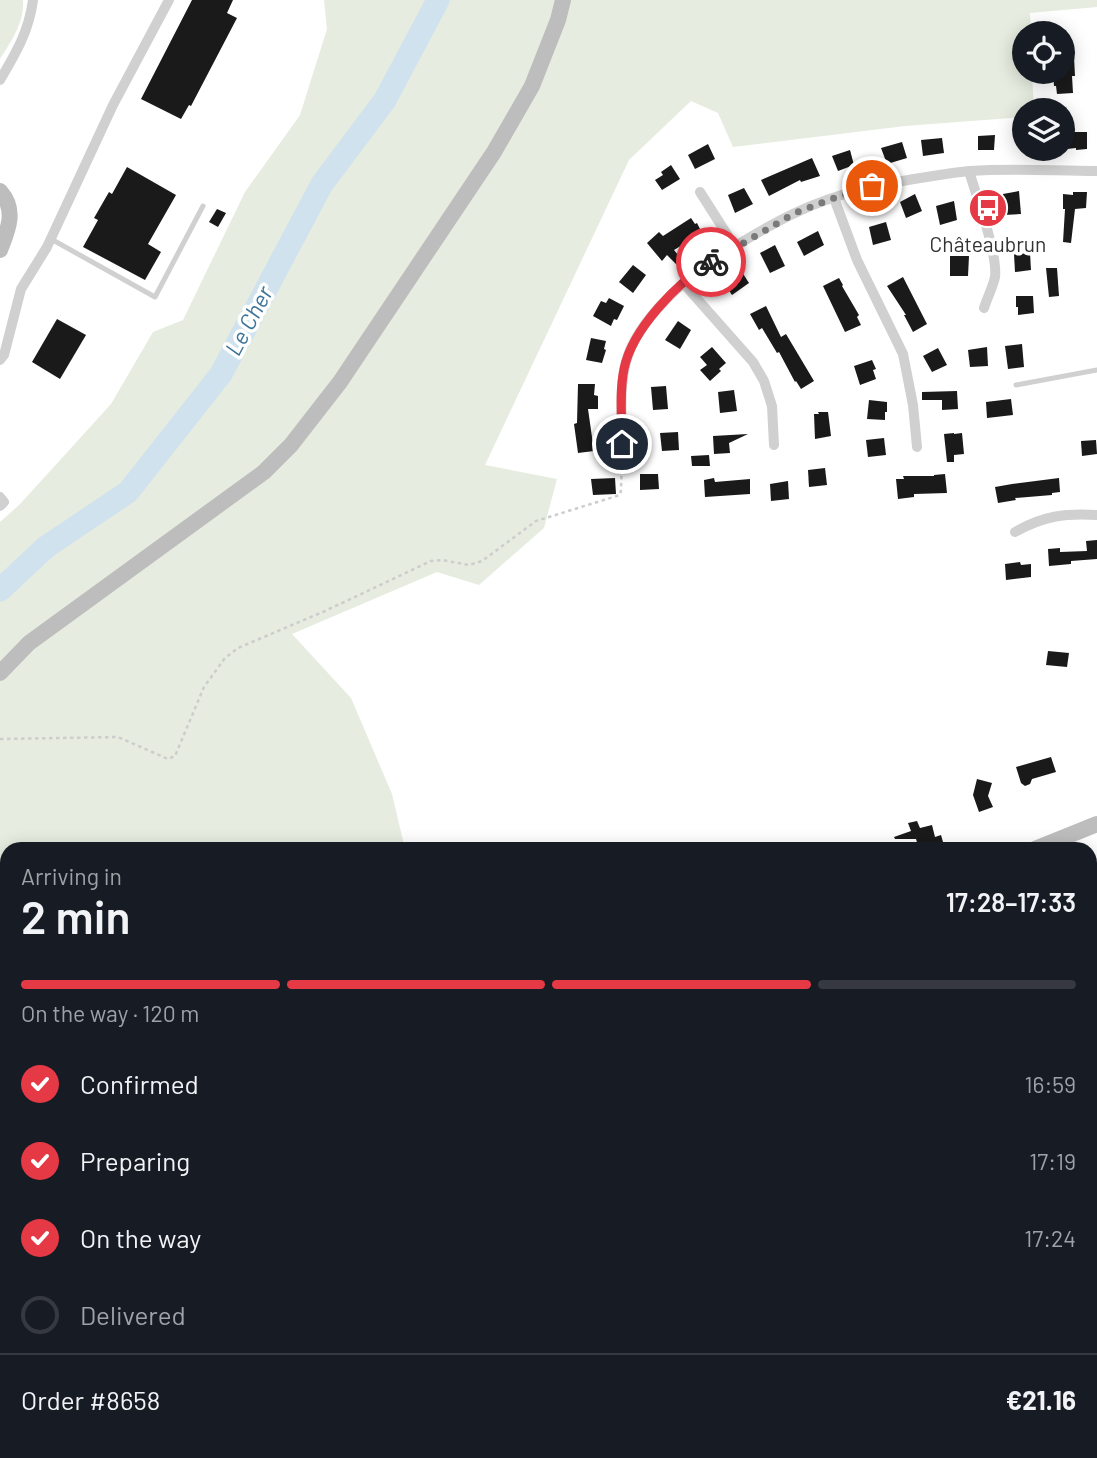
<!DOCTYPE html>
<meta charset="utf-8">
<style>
:root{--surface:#171b24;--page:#242831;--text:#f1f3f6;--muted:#9ea1a6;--line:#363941;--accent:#e63946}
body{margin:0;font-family:Barlow,sans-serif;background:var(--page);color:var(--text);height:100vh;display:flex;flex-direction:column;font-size:26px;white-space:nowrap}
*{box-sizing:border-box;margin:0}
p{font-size:23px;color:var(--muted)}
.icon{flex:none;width:38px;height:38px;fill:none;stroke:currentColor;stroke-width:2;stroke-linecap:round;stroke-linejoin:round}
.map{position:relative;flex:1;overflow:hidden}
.side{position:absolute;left:0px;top:842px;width:1097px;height:618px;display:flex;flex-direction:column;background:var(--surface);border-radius:21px 21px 0 0;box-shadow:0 4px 18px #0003}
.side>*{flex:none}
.buttons{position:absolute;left:1012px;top:21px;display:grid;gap:14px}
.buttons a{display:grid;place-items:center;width:63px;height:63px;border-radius:50%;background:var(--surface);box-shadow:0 4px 18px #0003;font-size:35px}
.pin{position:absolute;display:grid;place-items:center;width:60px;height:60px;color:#fff;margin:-30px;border:4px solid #fff;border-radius:50%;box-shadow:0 2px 7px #0007}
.courier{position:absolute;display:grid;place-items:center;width:70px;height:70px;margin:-35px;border:5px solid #e63946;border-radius:50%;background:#fff;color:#222;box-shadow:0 2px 9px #0007}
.head em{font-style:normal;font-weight:600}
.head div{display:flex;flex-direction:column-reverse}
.head{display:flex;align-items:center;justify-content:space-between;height:119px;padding:0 21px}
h1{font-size:46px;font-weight:600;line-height:52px}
.bar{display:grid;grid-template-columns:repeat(4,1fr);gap:10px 7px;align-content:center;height:84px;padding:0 21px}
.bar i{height:9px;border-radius:5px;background:var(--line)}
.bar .selected{background:var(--accent)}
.bar p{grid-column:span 4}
.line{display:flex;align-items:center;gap:18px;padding:0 21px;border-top:2px solid var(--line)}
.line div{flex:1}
ol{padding:0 21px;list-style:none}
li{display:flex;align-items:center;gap:21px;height:77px}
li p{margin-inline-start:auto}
li .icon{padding:7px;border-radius:50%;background:var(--accent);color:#fff;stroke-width:4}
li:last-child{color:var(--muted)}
li i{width:38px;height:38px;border:4px solid var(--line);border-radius:50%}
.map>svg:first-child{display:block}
.green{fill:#e6ecdf}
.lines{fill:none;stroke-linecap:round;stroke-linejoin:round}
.river{stroke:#cfe2ee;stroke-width:23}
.building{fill:#1a1a1a}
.path{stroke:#cdcdcd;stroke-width:2.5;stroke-dasharray:3.5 3.5;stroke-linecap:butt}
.lane{stroke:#d0d0d0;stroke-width:5}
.street{stroke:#d0d0d0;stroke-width:10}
.secondary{stroke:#bdbdbd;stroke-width:16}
.done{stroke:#7a7a7a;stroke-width:7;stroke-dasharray:0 12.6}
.route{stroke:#e63946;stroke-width:9}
.labels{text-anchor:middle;stroke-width:7;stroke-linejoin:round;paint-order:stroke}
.poi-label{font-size:21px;fill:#333;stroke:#fff}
.water-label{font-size:23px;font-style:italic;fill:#3f7597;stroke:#fff}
</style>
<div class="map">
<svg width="1097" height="1458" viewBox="0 0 1097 1458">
<rect width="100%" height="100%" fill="#fff"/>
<g class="green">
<path d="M0 0H23C25 21 11 42 0 59Z"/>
<path d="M324 0H1097V7L1030 13 1031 33H1024V72H1032L1034 110H1024V117L905 126 733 147 718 113 691 101 629 160 485 465 557 479 544 528 479 585 437 572 292 634 351 698 392 794 405 849H7V1365L0 1392V522L20 504 62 458 111 404 153 332 183 320 245 192 300 115 327 29Z"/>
<path d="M1097 942V1454L1073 1458H109L111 1452H1090V943Z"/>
</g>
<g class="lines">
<path class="river" d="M0 590 46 547 128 492 221 374 322 184 385 100 438 0"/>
</g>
<g class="building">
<path d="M192 0H233L227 13 237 18 191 106 189 105 181 119 141 99Z"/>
<path d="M1062 57H1074L1075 76H1072L1073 93 1057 94 1056 86H1054L1053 72H1062Z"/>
<path d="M1067 132H1087V149L1076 150V148L1067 149Z"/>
<path d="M995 135 994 150H978V136Z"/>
<path d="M942 138 944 153 923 156 921 140Z"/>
<path d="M902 142 907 158 887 164 881 148Z"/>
<path d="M708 144 715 159 695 169 688 155Z"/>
<path d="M850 150 854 165 838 171 832 156Z"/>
<path d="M812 158 820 176 801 182 800 180 769 196 761 180Z"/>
<path d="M671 165 680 179 662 190 655 180 663 175 661 172Z"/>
<path d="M127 167 176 195 148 244 161 252 145 280 83 247 98 220 94 218 109 192 112 194Z"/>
<path d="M744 188 753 204 735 213 728 195Z"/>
<path d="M1019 191 1021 214 1004 215 1003 194Z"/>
<path d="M1073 192H1087L1086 208 1075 209 1071 243 1063 242 1065 209H1063V194L1073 195Z"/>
<path d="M915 194 922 211 906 218 900 202Z"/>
<path d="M954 201 957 220 940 225 936 206Z"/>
<path d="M217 209 226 213 218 227 209 222Z"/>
<path d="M691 218 695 224 697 223 702 233 674 250 686 265 681 269 667 255 662 261 647 243 659 232 663 236Z"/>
<path d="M886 222 891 240 873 245 869 227Z"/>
<path d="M818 231 824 245 804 256 797 242Z"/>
<path d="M775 245 785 266 770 273 760 253Z"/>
<path d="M1030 253 1031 270 1015 272 1014 254Z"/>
<path d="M950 256H969L968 276H950Z"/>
<path d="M633 265 646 275 633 293 619 282Z"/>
<path d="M1046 268H1057L1059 296 1049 297Z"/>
<path d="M740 269 749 283 732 295 722 280Z"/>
<path d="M903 277 927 324 913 332 904 315H906L887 286Z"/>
<path d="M839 278 843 285 842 286 859 315 857 317 861 325 845 332 823 286Z"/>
<path d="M1016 296H1033L1034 313 1018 315V307H1016Z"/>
<path d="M609 298 624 306 617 320 614 319 611 326 593 316 601 301 606 303Z"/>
<path d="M766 306 781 337 786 334 814 381 801 389 796 381 795 382 779 352 777 353 762 328 759 330 750 314Z"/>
<path d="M57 319 86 335 60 379 32 362Z"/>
<path d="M678 321 691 330 680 349 665 340Z"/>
<path d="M591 338 606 341 604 349 606 350 602 363 586 360Z"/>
<path d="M1022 344 1024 367 1008 369 1005 346Z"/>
<path d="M712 347 726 363 719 369 721 371 710 381 700 370 707 365 700 357Z"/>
<path d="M987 347 988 366 970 367 968 350Z"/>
<path d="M938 348 947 365 932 372 923 356Z"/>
<path d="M872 360 876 369 873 370 876 379 860 385 854 366Z"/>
<path d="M578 384H595L594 395 598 396V409H588L594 451 578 453 574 424 577 423Z"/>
<path d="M666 386 668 409 653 410 651 387Z"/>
<path d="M734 390 737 411 720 413 718 392Z"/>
<path d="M957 391 958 409 942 410V400H922V392Z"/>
<path d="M1011 399 1013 415 987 418 986 402Z"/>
<path d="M869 400 887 402V412H885V420L867 419Z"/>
<path d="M818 412H828L831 436 815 439 814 414H819Z"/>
<path d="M678 432 679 450 662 451 660 433Z"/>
<path d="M954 433V434L962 433 964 454 954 455V462H947L944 434Z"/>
<path d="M748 434 729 443 730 453 714 454 713 436Z"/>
<path d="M884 438 886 455 868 457 866 440Z"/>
<path d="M1096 440 1097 454 1082 456 1081 441Z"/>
<path d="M709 455 710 466H692L691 456Z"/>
<path d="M825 468 827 485 809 487 808 470Z"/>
<path d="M640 474H658L659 489 640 490Z"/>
<path d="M945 474 947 493 914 494V497L898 499 896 479H904L903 476H934V475Z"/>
<path d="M615 478 616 494 593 495 591 479Z"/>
<path d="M714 478 715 482 750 479V494L705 497 704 480Z"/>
<path d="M1059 478 1060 492 1052 493V495L1015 498 1016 500 998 503 995 487 1012 484Z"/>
<path d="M788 481 789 499 771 501 770 484Z"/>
<path d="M1097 540V559L1071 561V564L1049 566 1048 549 1060 548V552L1087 551 1086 541Z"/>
<path d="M1020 562 1021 565 1031 564V577L1006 580 1005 564Z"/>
<path d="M1048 651 1069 653 1067 667 1046 665Z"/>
<path d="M1051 757 1056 772 1032 779 1030 784 1025 786 1021 783 1016 767Z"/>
<path d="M977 779 992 783 988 796 993 807 979 812 973 795Z"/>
<path d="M917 821 920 828 932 825 935 837 941 835 945 849H919L916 839H895L894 837 911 831 908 823Z"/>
</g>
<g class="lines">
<g class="path">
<path d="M0 739 118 737 168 759 175 756 204 687 225 658 238 648 325 611 431 561 442 560 469 565 482 561 536 521 620 495 621 490 622 454"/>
<path d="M662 1458 665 1452"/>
</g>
<g class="lane">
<path d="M51 239 155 297 203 206"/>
<path d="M1016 385 1097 370"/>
</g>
<g class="street">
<path d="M0 80C16 53 29 31 33 0"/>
<path d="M969 171C976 195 998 254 995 277 993 287 987 298 984 308"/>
<path d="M700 192 735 247"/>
<path d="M834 198 857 260 903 354 913 405 917 447"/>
<path d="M684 284 753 362 764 381 772 406 774 445"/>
<path d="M0 360 4 355 21 289 47 247 113 105 169 0"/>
<path d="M622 444C622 413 618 379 630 350 646 313 688 276 721 255 745 240 769 225 795 213 838 192 886 183 933 176 945 174 957 172 970 171 1012 168 1055 171 1097 171"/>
<path d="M0 497 4 502 0 506"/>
<path d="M1015 532C1043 516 1065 513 1097 515"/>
</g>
<g class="secondary">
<path d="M0 191C17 210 8 230 0 250"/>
<path d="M0 673 29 643 264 472 291 445 340 382 494 152 532 86 558 20 563 0"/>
<path d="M1035 849 1097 824"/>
<path d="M101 1458 102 1452"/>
</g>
</g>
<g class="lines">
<path class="done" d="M711 262 795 213 834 198 872 186"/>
<path class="route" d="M622 444C622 419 619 393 624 369 632 329 678 282 711 262"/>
</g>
<defs>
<g id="bus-disc" transform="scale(2.0125)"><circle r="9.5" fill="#e63946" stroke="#fff"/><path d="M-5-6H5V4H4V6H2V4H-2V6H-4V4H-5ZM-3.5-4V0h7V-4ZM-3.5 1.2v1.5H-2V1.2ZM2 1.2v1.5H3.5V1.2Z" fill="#fff"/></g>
</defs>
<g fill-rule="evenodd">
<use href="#bus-disc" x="988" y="208"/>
</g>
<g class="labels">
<g class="poi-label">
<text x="988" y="252">Châteaubrun</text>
</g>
<g class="water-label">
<text transform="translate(249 321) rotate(-62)" y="8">Le Cher</text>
</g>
</g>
</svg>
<div class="buttons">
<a><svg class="icon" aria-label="locate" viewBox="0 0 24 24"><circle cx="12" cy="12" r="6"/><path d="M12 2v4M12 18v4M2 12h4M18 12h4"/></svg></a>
<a><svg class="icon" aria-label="layers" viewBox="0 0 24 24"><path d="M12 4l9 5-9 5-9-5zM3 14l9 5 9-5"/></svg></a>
</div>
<div class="pin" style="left:872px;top:186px;background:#ea580c"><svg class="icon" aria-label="bag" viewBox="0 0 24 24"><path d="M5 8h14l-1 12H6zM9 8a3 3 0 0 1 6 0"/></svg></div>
<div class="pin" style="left:622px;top:444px;background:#1f2937"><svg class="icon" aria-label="home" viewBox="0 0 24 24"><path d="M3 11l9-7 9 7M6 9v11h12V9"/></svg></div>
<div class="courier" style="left:711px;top:262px"><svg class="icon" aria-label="bike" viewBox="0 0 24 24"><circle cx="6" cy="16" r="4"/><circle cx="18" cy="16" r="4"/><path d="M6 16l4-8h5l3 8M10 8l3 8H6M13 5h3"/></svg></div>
<section class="side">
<div class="head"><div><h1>2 min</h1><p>Arriving in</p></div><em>17:28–17:33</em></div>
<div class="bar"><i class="selected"></i><i class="selected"></i><i class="selected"></i><i></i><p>On the way · 120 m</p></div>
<ol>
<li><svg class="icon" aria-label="check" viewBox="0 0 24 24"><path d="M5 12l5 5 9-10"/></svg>Confirmed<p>16:59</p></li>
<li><svg class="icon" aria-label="check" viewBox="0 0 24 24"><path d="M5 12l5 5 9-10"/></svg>Preparing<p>17:19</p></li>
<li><svg class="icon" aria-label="check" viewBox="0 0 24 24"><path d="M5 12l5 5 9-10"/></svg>On the way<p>17:24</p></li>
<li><i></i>Delivered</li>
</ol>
<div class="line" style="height:91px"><div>Order #8658</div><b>€21.16</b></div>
</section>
</div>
